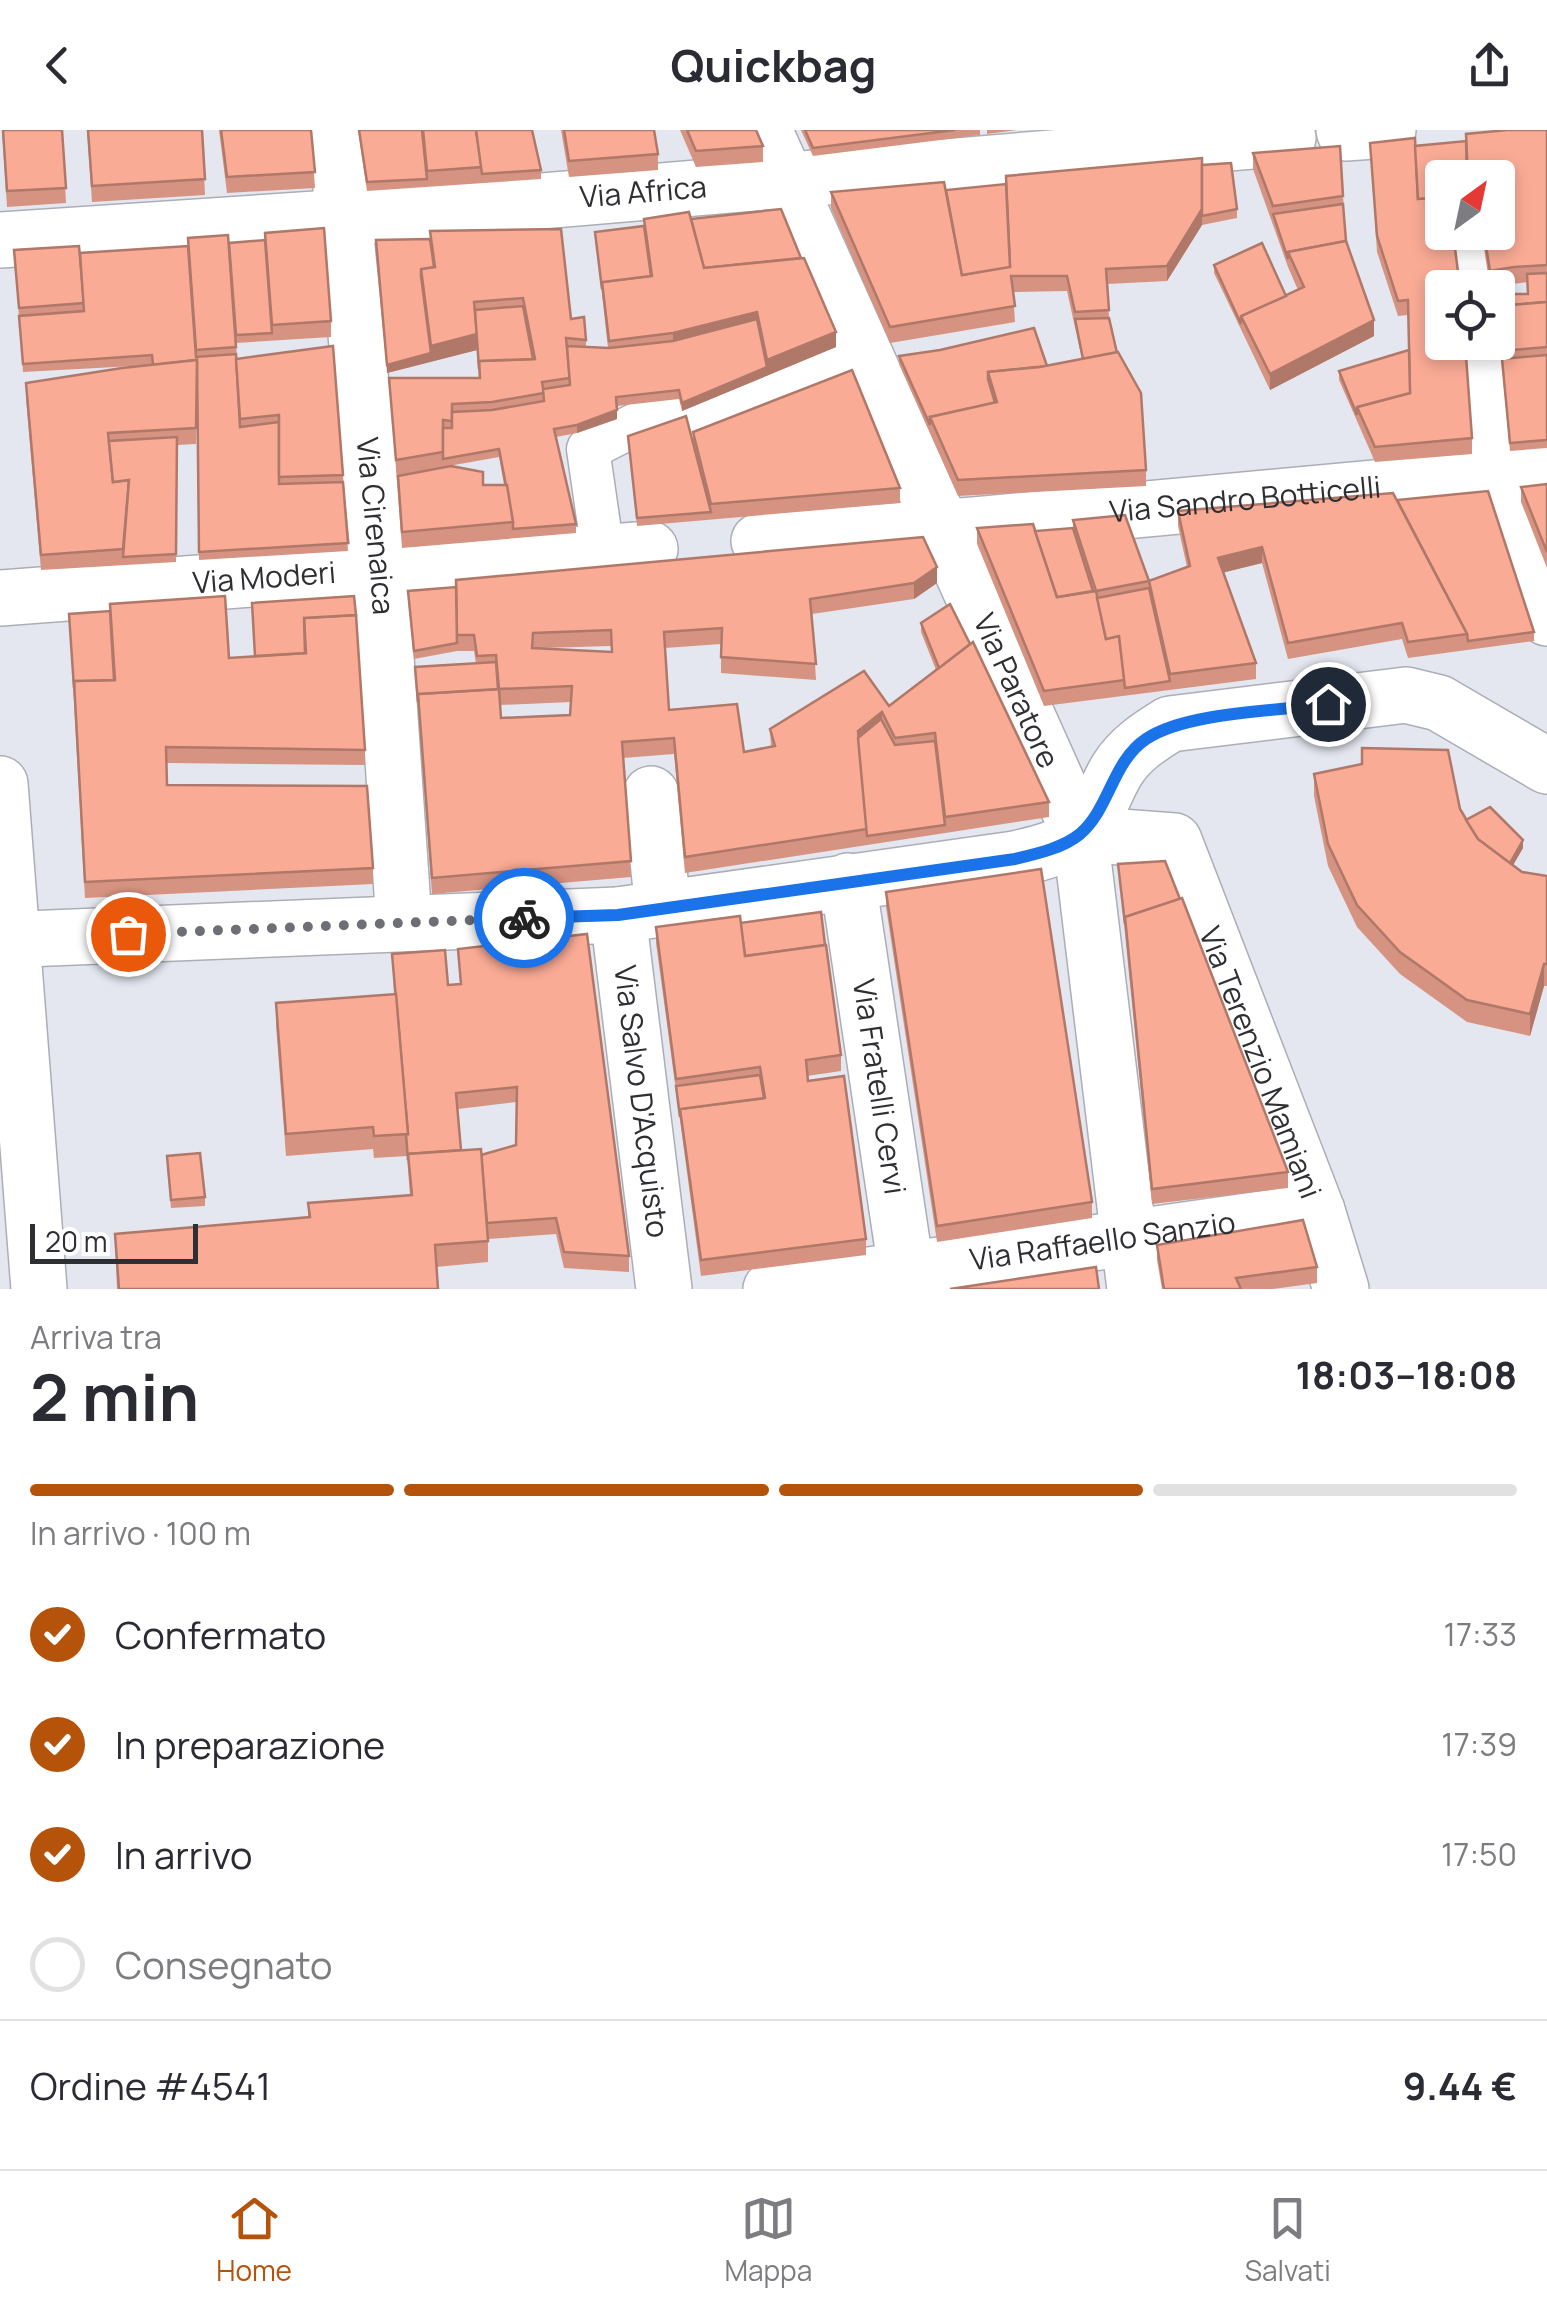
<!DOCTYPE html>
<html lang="it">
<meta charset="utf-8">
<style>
:root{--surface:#fff;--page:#f2f2f3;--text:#2b2b33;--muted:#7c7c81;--line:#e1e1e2;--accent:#b45309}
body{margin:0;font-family:Manrope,sans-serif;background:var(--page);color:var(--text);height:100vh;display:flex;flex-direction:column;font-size:38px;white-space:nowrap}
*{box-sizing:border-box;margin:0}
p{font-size:32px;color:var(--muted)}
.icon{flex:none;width:55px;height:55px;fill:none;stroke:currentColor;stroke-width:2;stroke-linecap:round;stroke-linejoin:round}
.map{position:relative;height:1159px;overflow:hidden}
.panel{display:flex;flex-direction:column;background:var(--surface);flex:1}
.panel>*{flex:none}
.needle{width:65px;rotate:33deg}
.tools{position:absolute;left:1425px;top:30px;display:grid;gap:20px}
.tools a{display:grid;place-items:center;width:90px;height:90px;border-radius:10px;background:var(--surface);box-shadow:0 5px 15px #0003;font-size:50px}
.scale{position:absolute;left:30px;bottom:25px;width:168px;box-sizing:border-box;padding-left:10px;border:5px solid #2e2f33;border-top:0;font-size:28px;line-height:35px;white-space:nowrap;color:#2e2f33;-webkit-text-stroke:8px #fff;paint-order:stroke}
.pin{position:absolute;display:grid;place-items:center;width:85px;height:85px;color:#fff;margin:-42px;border:5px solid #fff;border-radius:50%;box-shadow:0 2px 10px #0007}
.courier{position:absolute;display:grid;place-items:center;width:100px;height:100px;margin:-50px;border:8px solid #1a73e8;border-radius:50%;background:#fff;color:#222;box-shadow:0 2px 12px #0007}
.summary em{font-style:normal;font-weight:700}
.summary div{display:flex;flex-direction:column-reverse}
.summary{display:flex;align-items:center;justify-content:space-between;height:170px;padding:0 30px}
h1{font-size:65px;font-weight:700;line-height:75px}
.bar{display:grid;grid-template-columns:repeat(4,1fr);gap:15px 10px;align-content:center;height:120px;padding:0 30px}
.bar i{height:12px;border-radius:8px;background:var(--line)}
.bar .active{background:var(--accent)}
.bar p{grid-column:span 4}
.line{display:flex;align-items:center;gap:25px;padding:0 30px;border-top:2px solid var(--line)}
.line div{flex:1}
ol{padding:0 30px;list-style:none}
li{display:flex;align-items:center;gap:30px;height:110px}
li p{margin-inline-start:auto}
li .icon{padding:10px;border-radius:50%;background:var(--accent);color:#fff;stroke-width:4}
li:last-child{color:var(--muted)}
li i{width:55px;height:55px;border:5px solid var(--line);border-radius:50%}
header{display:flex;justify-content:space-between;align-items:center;height:130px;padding:0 30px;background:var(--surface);font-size:45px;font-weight:700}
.tab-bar{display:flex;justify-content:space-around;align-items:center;height:140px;border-top:2px solid var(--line);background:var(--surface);font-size:28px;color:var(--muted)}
.tab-bar a{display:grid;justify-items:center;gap:5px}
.tab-bar .active{color:var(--accent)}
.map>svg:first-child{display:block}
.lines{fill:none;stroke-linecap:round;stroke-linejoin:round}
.pedestrian-casing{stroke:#acaeb7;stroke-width:45}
.minor-casing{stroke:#acaeb7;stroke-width:58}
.tertiary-casing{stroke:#acaeb7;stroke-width:58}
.pedestrian{stroke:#fff;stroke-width:42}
.minor{stroke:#fff;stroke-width:55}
.tertiary{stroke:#fff;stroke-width:55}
.wall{fill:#d79381;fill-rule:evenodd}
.shaded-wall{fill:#af7869}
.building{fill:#faab96;stroke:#af7869;stroke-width:2.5;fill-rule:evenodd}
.done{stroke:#6e6f75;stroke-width:10;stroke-dasharray:0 18}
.route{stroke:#1a73e8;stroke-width:12}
.labels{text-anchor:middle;stroke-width:8;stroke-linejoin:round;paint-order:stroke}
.street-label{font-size:30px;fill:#2e2f33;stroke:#fff}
</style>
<header><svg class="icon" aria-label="back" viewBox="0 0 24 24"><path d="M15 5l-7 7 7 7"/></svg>Quickbag<svg class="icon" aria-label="share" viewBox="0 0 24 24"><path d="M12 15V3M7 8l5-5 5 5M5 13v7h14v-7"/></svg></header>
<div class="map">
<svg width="1547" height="1159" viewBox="0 0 1547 1159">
<rect width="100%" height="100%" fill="#e4e7f0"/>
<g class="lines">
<g class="pedestrian-casing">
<path id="pedestrian" d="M603 422 588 319 654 285 709 292 865 225"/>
</g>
<g class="minor-casing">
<g id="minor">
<path id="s1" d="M335 0 380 439 404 792"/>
<path id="s2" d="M764 0 1080 704 1135 1159"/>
<path d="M1344 0 1345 3 1388 0"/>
<path d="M1465 106 1472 158"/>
<path id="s3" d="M0 110 376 85 1288 8"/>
<path d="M1479 212 1497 347 1547 488"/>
<path id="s4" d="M759 411 974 395 1547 342"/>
<path id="s5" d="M0 468 650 419"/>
<path d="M651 664 663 778"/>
<path id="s6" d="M1080 704 1174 711 1317 1081 1341 1159"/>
<path id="s7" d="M848 751 909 1159"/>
<path id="s8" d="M618 785 664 1159"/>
<path d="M0 810 618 785 1015 729C1036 724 1065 718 1081 702 1099 685 1104 661 1117 640 1130 619 1149 607 1170 594L1406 565 1439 573 1547 636"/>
<path id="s9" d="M771 1159 1317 1081"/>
</g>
</g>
<g class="tertiary-casing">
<path id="tertiary" d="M0 654 39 1159"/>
</g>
<use href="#pedestrian" class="pedestrian"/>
<use href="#minor" class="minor"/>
<use href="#tertiary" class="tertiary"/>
</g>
<g class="wall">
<path d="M2 0H62L66 73 7 77Z"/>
<path d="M87 0H202L205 65 92 72Z"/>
<path d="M219 0H311L315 58 227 63Z"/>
<path d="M358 0H532L541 40V49L367 61Z"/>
<path d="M561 0H654L658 24V40L569 47Z"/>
<path d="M680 0H756L763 16V32L696 37Z"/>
<path d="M801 0H980V5L813 26Z"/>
<path d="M987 0H1017L987 4Z"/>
<path d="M1547 0V318L1510 321 1502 237 1498 176 1509 175V164H1527V152L1490 157 1484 118V103L1498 102V48H1442L1472 308V324L1375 332 1339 250V241L1409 220 1408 185 1398 186 1377 122 1370 13 1415 16 1466 11Z"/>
<path d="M1253 23 1343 66 1346 111 1374 206 1270 260 1214 143V135L1286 166 1298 160 1288 137 1253 39Z"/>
<path d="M1202 44 1237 79V88L1202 95 1167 151 1107 154 1109 188 1146 340V356L958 366 899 234V226L1047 236 1082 229 1067 161 1013 162 1015 192 890 213 831 78V62L946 60Z"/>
<path d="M644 89H691L836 217 682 281 679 269 617 276V289L577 303 556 307 576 394V403L402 418 389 248H479L477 220 387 243 376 118 430 109V101L571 189 586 210V217L608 218 595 102 644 96ZM499 327 504 355H483L443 337Z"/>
<path d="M229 113 331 191V207L236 213 237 229 343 345 348 421 199 430 197 246 196 314 177 315 176 432 41 440 26 269V253L152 235 23 242 14 120 80 123Z"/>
<path d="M693 302 900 358V373L637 396 628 306 693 313Z"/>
<path d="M1547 354V438L1521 372V357Z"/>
<path d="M1397 370 1534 502V511L1408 528 1402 509 1288 529 1262 433 1224 442 1256 533V549L1044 576 977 414V398L1035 401 1073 398V390L1149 451 1187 437 1178 396V381Z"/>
<path d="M937 453 914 469 812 484 816 550 721 543V514L665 518 669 580 744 622 771 617 770 599 889 576 936 540 921 502V493L1049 672V687L685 743 674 624 623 628 631 747 432 764 415 537 476 534 474 521H457L414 529 408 469ZM611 516 612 522 541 518ZM571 572 570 585 501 588 500 575Z"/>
<path d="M69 484 229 528 365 620V635L167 633V655L373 738V754L85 768Z"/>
<path d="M1314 644 1460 679 1466 690 1523 718 1513 735 1522 742 1547 746V856H1544L1530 906 1467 892 1400 844 1357 797 1328 736 1314 666Z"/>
<path d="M1118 734 1180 769 1288 1042V1058L1152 1074Z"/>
<path d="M886 762 1092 1072V1088L937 1112 886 777Z"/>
<path d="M740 793 841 925V941L807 946 808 951 866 1109V1125L701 1146 656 813V797Z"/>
<path d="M458 819 629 1126V1142L564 1138 556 1104 488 1109V1132L436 1137 438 1159H117L115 1104 308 1087V1073L410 1066 407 1026 374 1028 373 1019 286 1026 276 895V873L394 864 392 824 448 855 460 854ZM516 972V1015L481 1025 461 1020 458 979Z"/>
<path d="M167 1035 205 1067V1076L171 1078Z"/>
<path d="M1157 1115 1317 1137V1153L1273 1159H1162L1157 1130Z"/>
</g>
<g class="shaded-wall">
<path d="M1202 79V95L1167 151V136Z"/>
<path d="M757 182V198L673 219V203Z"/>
<path d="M1374 190V206L1270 260V244Z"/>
<path d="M836 202V217L682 281V273L767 237V230Z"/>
<path d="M477 204V220L387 243V235L431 223V216Z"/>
<path d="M617 280V289L577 303V295Z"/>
<path d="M1262 417V433L1218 444V428Z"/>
<path d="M937 437V453L914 469V453Z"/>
<path d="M882 582V598L858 616V601Z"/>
<path d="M1523 710V718L1505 749V741Z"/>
<path d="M1544 834V856L1530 906V884Z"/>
</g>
<g class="building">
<path d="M3 0H62L66 58 7 61Z"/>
<path d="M88 0H202L205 49 92 56Z"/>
<path d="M221 0H311L315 42 227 47Z"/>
<path d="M359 0H422L427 49 367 52Z"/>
<path d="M423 0H476L482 37 427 41Z"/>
<path d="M476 0H532L541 40 482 44Z"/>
<path d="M564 0H654L658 24 569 31Z"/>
<path d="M687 0H756L763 16 696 21Z"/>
<path d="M805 0H955L813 18Z"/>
<path d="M1507 0H1547V135L1514 137 1490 141 1484 103 1498 102V48H1468L1466 4Z"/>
<path d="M1415 8 1418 69 1442 67V102H1453L1460 158H1442V212H1465L1472 308 1375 317 1357 277 1410 263 1408 170 1398 171 1377 106 1370 13Z"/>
<path d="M1466 11 1467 48H1442V67L1418 69 1415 16Z"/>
<path d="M1340 16 1343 66 1273 76 1253 23Z"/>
<path d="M1202 28V79L1167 136 1106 139 1109 180 1075 182 1067 146H1011L1015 176 890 197 831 62 944 52 962 145 1010 136 1006 46Z"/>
<path d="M1231 33 1237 79 1202 86V35Z"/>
<path d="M1006 54 1010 137 962 145 946 60Z"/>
<path d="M1343 74 1346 111 1288 122V129L1273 84Z"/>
<path d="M781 79 801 128 704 138 691 89Z"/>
<path d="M689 82 704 138 804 128 836 202 767 230 757 182 673 203 609 211 602 152 652 146 644 89Z"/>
<path d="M644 96 651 146 602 152V159L595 102Z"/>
<path d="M324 98 331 191 272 195 265 103Z"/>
<path d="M561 99 571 189 584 187 586 210 566 208 570 248 542 252 544 263 492 272 452 274V291L443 290V322L396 330 389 248H480L479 231 535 229 523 168 474 172 477 204 431 216 421 139 435 137 430 101Z"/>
<path d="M228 105 236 217 196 220 188 108Z"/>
<path d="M430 109 434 137 421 139V146L431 223 387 235 376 110Z"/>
<path d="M265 110 272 203 236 205 229 113Z"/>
<path d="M1346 111 1374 190 1270 244 1241 186 1304 157 1288 122Z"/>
<path d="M1262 113 1286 166 1241 186V194L1214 135Z"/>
<path d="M79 116 84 173 19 178 14 120Z"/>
<path d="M188 116 196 227 236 224 240 297 279 292V354L343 352 348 413 199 422 197 230 153 235 152 225 23 234 19 186 84 181 80 123Z"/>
<path d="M1547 143V172L1510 175 1509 164H1528L1527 144Z"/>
<path d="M1547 172V217L1502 221 1498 176Z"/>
<path d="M523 176 533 229 479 231V239L475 180Z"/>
<path d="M1109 188 1117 223 1083 229 1075 189Z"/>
<path d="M757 189 767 237 682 273 679 260 616 267 617 280 577 295 554 299 576 394 513 399V392L499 319 443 329V298H452V282L492 280 544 271 543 259 570 255 567 216 609 218 673 211Z"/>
<path d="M1034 198 1047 236 988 242V249L995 273 930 287V295L899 226 940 220Z"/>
<path d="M333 216 343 345 279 347V285L240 289 236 229Z"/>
<path d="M1409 220 1410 263 1357 277V285L1339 241Z"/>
<path d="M1118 222 1141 263 1146 340 958 350 930 287 997 272 988 242 1040 237Z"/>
<path d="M1547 225V310L1510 313 1502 229Z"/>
<path d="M197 230 196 298 108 303 113 352 129 350 123 419 41 425 26 253 122 238Z"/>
<path d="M852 240 900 358 711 374 693 302Z"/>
<path d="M686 286 711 382 637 388 628 306Z"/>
<path d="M177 307 176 424 123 427 129 350 113 352 109 311Z"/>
<path d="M451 336 483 342V355H507L513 392 402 402 398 346Z"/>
<path d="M1547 354V422L1521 357Z"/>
<path d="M1488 361 1534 502 1468 511 1467 504 1397 370Z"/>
<path d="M1393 363 1467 504 1408 512 1402 493 1288 513 1262 417 1218 428 1256 533 1170 544 1149 451 1096 461 1073 390 1125 385 1149 451 1190 436 1178 381Z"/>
<path d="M1033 394 1057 467 1096 461 1106 509 1119 506 1125 550 1044 561 977 398Z"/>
<path d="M1073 398 1093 461 1057 467 1035 401Z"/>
<path d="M923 407 937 437 914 453 810 469 816 534 721 527 722 498 664 502 669 580 737 574 744 622 775 616 770 599 864 541 889 576 973 512 1049 672 945 687 935 603 895 608 882 582 858 601 867 699 685 727 674 608 622 612 631 731 432 748 418 564 499 559 496 525 477 526 474 505H457L456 450ZM611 500 612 522 532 518 533 503ZM572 556 570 585 501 588 499 559Z"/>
<path d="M456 457 457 513 414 521 408 461Z"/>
<path d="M1149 458 1170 551 1125 558 1119 506 1106 509 1097 468Z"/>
<path d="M225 466 229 528 306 523 304 488 356 485 365 620 166 617 167 655 367 656 373 738 85 752 74 551 115 550 110 474Z"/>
<path d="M354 466 356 485 304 488 305 523 255 526 252 473Z"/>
<path d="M950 474 970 514 939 538 921 493Z"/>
<path d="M110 481 114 550 74 551V558L69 484Z"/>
<path d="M496 532 498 559 418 564V572L415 537Z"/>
<path d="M881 589 895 615 935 611 945 695 867 706 858 608Z"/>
<path d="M1362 618 1448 620 1460 679 1478 709 1522 742 1547 746V834H1544L1530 884 1467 870 1400 822 1357 775 1328 714 1314 644 1362 634Z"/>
<path d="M1490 677 1523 710 1510 733 1478 709 1466 690Z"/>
<path d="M1165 731 1180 769 1125 787V794L1118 734Z"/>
<path d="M1041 739 1092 1072 937 1096 886 762Z"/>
<path d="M1182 768 1288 1042 1152 1059 1125 787Z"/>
<path d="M821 782 825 815 745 826 740 793Z"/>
<path d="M740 786 745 826 826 815 841 925 806 930 808 951 844 946 866 1109 701 1130 680 979 765 968 760 937 676 949 656 797Z"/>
<path d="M587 804 629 1126 564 1122 556 1088 487 1093 481 1025 516 1015 517 957 456 963 461 1020 408 1024V1030L406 1004H408L392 824 445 820 448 855 461 854 458 819Z"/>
<path d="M396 864 408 1004 374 1006 373 997 286 1004 276 873Z"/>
<path d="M760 945 764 968 680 979V987L676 956Z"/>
<path d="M481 1019 488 1111 435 1115 438 1159H119L115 1104 310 1087 308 1073 412 1065 408 1024Z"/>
<path d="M200 1023 205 1067 171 1070 167 1026Z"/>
<path d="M1303 1090 1317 1137 1236 1148 1241 1159H1164L1157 1115Z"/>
<path d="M1096 1137 1099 1159H950Z"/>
</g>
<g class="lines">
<path class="done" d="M128 804 524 788"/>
<path class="route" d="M524 788 618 785 1015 729C1036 724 1063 718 1080 704 1110 678 1112 632 1146 609 1186 582 1277 581 1328 574"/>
</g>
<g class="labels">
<g class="street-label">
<text dy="10" stroke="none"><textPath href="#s3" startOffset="645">Via Africa</textPath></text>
<text dy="10" stroke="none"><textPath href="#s4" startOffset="488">Via Sandro Botticelli</textPath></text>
<text dy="10" stroke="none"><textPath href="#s1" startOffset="398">Via Cirenaica</textPath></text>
<text dy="10" stroke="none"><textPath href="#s5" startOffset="265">Via Moderi</textPath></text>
<text dy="10" stroke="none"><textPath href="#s2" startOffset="615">Via Paratore</textPath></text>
<text dy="10" stroke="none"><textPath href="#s6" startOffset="332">Via Terenzio Mamiani</textPath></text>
<text dy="10" stroke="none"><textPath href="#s7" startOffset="208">Via Fratelli Cervi</textPath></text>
<text dy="10" stroke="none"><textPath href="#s8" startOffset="188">Via Salvo D'Acquisto</textPath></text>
<text dy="10" stroke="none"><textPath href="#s9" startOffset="335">Via Raffaello Sanzio</textPath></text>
</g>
</g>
</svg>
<div class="tools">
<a><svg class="needle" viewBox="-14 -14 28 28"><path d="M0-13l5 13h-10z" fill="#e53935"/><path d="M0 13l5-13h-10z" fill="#7c7c81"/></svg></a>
<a><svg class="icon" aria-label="locate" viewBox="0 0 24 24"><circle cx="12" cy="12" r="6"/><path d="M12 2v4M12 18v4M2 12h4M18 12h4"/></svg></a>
</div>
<div class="scale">20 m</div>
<div class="pin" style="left:128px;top:804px;background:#ea580c"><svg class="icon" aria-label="bag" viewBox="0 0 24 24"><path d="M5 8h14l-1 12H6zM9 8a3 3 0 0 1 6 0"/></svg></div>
<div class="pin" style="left:1328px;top:574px;background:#1f2937"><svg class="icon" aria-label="home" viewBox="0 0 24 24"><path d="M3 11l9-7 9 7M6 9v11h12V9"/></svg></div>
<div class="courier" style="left:524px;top:788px"><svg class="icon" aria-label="bike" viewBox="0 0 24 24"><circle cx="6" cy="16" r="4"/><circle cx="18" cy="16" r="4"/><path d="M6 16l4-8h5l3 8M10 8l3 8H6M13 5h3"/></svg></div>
</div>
<section class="panel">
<div class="summary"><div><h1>2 min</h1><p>Arriva tra</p></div><em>18:03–18:08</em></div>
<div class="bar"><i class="active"></i><i class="active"></i><i class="active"></i><i></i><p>In arrivo · 100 m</p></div>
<ol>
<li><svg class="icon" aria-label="check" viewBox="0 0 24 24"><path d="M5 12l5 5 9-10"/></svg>Confermato<p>17:33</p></li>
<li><svg class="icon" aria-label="check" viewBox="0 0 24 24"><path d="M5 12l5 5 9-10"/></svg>In preparazione<p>17:39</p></li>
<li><svg class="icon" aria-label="check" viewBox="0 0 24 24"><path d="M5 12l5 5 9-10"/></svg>In arrivo<p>17:50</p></li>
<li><i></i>Consegnato</li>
</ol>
<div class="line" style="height:130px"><div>Ordine #4541</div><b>9.44 €</b></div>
</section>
<nav class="tab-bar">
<a class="active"><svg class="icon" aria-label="home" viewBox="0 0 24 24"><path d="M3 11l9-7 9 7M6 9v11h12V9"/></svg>Home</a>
<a><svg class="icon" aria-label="map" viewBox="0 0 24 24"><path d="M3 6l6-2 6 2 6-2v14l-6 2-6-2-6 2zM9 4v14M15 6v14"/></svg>Mappa</a>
<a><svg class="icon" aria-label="saved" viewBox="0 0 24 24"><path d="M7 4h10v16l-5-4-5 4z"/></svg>Salvati</a>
</nav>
